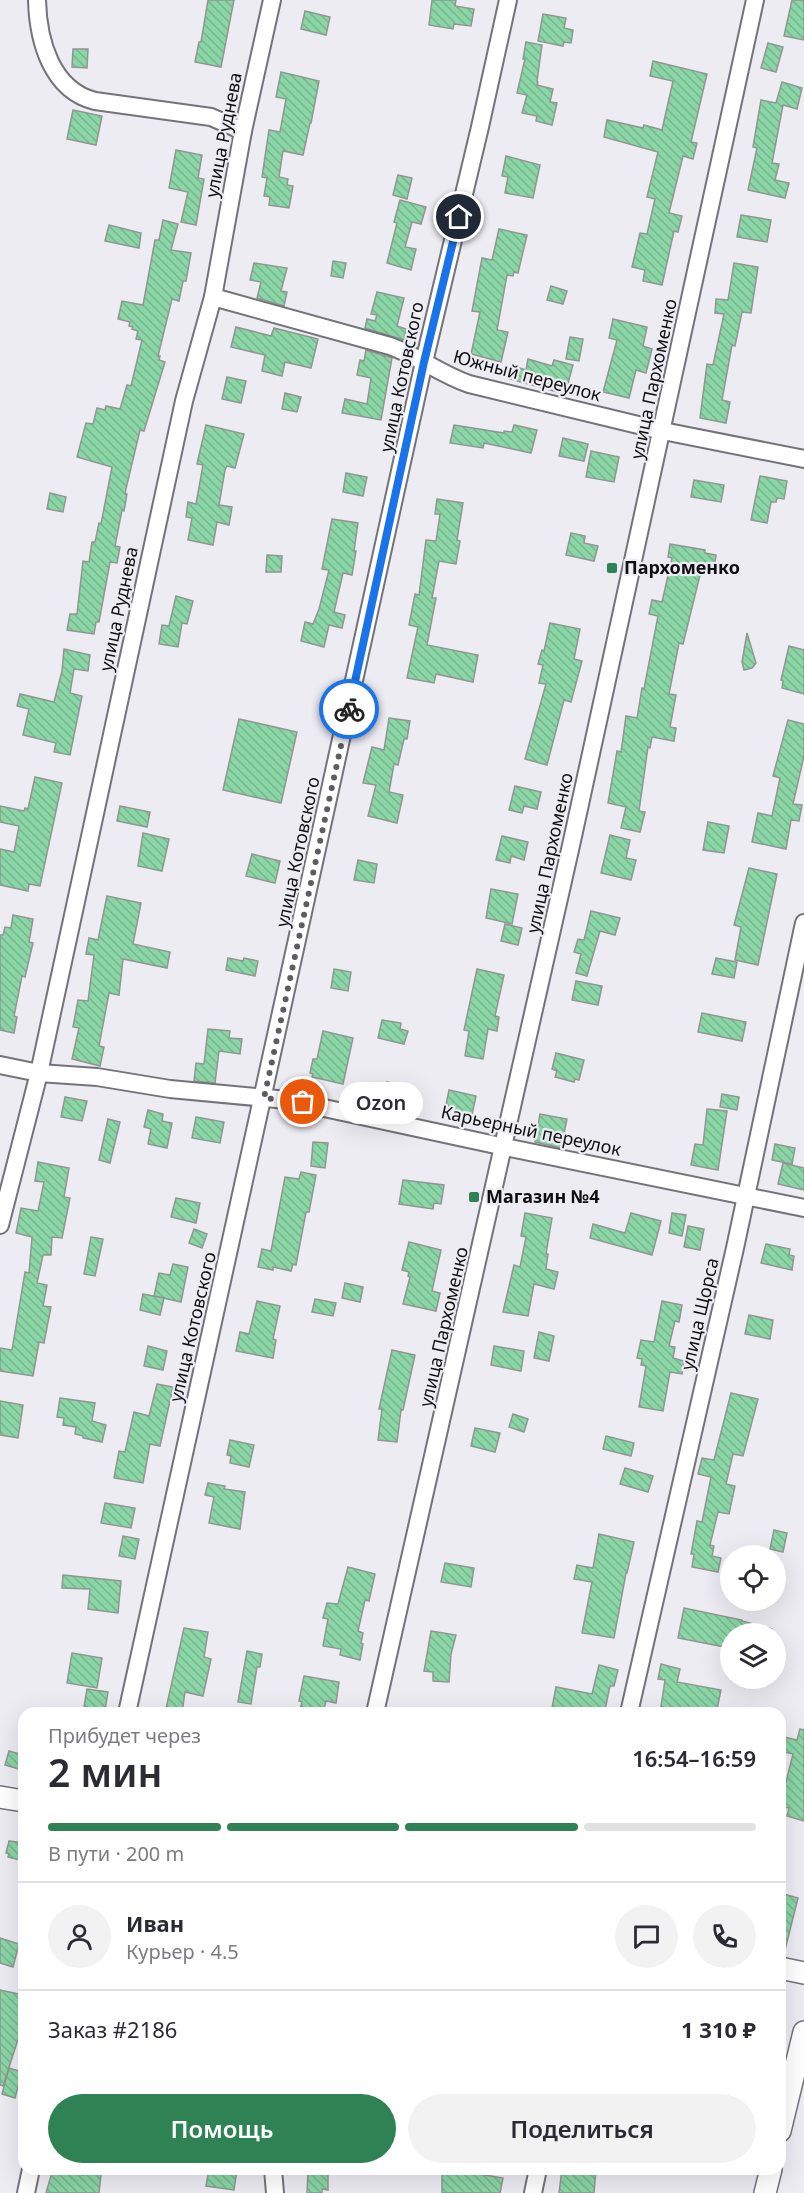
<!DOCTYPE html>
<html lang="ru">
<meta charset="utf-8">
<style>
:root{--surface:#fff;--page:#f2f2f3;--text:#2b2b33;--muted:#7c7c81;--line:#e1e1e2;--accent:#2f8253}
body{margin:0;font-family:"Noto Sans",sans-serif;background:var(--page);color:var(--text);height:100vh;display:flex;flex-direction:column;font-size:22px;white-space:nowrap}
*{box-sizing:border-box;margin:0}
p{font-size:20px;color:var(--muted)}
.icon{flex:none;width:33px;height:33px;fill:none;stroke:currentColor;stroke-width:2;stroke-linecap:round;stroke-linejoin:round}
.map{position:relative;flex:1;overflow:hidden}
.side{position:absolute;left:18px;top:1707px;width:768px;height:468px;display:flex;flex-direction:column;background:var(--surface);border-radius:18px;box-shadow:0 6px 24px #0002}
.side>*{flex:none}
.fabs{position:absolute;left:720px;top:1545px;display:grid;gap:12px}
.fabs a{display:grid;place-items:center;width:66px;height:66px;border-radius:50%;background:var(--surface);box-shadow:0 6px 24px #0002;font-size:30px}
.pin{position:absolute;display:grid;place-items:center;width:51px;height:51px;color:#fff;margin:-26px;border:3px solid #fff;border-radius:50%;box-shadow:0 2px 6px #0007}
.courier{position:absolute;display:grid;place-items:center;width:60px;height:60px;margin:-30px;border:4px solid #1a73e8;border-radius:50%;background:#fff;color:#222;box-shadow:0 2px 8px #0007}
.bubble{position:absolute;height:42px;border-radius:21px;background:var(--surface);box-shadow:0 6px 24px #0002;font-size:20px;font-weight:600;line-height:42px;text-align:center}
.headline em{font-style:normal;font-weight:600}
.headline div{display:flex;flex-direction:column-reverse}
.headline{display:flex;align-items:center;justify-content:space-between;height:102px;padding:0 30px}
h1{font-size:39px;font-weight:600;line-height:45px}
.bar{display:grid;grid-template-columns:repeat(4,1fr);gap:9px 6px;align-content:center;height:72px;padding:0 30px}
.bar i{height:8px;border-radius:4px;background:var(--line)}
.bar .on{background:var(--accent)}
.bar p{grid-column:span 4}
.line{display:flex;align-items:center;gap:15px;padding:0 30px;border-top:2px solid var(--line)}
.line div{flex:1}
.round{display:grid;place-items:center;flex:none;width:63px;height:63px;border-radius:32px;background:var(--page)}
.cta{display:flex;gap:12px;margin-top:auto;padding:12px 30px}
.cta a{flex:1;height:69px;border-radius:36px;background:var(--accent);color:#fff;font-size:24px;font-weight:600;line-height:69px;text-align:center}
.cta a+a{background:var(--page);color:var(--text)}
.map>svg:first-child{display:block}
.building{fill:url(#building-back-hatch);stroke:#909792;stroke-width:1.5}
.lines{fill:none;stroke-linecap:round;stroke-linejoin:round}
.minor-casing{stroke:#747379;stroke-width:20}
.tertiary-casing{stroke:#747379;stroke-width:24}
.minor{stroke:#fff;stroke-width:16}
.tertiary{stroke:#fff;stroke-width:21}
.done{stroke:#5d5c60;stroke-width:6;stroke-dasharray:0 10.8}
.route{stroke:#1a73e8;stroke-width:8}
.poi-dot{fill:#2f8253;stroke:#edecf3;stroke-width:2}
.labels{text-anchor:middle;stroke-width:4.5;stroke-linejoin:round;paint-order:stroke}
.street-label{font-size:18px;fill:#0f0f11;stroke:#edecf3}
.poi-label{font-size:18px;font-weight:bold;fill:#0f0f11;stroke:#edecf3;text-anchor:start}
</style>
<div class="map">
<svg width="804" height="2193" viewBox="0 0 804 2193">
<defs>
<pattern id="building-back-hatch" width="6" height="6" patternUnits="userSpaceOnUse" patternTransform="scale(1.5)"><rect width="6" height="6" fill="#8ad6a6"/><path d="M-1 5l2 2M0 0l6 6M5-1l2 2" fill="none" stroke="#76b68e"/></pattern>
</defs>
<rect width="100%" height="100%" fill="#edecf3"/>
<g class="building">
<path d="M208 0H234L221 67 195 62 199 42H201Z"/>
<path d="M432 0H456L455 6 474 9 471 26 454 24 453 29 429 25Z"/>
<path d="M792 0H804V40L784 36Z"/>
<path d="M305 11 330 17 326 35 301 29Z"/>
<path d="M543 14 566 18 564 28 573 30 571 43 564 42 563 46 538 41Z"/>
<path d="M526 42 542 45 537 81 538 82 537 85 553 89 550 102 557 103 552 125 536 121 537 116 522 113 527 95 517 93 525 59H523Z"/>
<path d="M768 43 783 47 776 72 761 68Z"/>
<path d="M73 49H88L87 68 72 67Z"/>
<path d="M653 61 707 74 691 142 697 143 693 159 683 156 669 213 682 216 678 232 674 231 662 285 643 281 645 270 632 267 640 233 647 234 655 199 647 197 658 152 604 137 607 120 643 128 644 125 662 130 673 81 650 76Z"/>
<path d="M281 72 319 81 311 123H310L303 155 283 151 279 177 288 179 287 185 293 186 289 208 269 205 270 197 264 196 267 178 262 177 269 130 280 132 286 99 276 97Z"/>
<path d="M782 82 802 88 797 109 783 105 772 163 779 164 775 180 789 183 785 198 748 190 757 148 753 147 761 100 776 103Z"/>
<path d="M73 110 102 116 96 145 67 139Z"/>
<path d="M176 150 202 155 198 178 204 179 196 225 181 222 188 192 169 188Z"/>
<path d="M506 156 540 165 533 198 505 193 508 177 502 176Z"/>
<path d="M398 175 412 178 407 199 393 195Z"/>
<path d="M400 200 426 207 421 224 412 222 405 247 416 249 411 270 387 263 397 223 394 222Z"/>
<path d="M741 215 771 220 767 242 737 237Z"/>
<path d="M163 220 178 224 171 250 191 253 186 281H183L179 301 172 299 158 356H160L159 360 165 362 144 431 140 430 125 493 127 494 124 511 122 510 115 546 120 547 117 563 110 562 99 622H96L94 634 67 630 70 614H77L83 561 89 562 92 542H95L99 523 101 524 112 467 77 457 86 423 93 424 97 408 105 410 106 406 120 409 127 385 131 386 142 340 136 339 138 331 132 329 133 327 129 326 130 322 118 319 122 301 143 305 155 240H159Z"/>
<path d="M109 225 141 233 139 248 105 241Z"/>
<path d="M499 229 527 235 518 273 514 272 513 276 507 275 497 330 508 332 501 362 471 354 480 312 472 311 482 258 492 260Z"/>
<path d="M333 261 346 263 343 278 331 276Z"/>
<path d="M254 263 287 268 281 291 287 292 284 306 257 298 261 282 250 280Z"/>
<path d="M734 263 758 267 751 313 742 312 735 346 732 345 722 400 730 402 726 423 700 418 707 364 713 365 724 314 715 313 716 299 728 300Z"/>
<path d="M551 286 567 291 563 304 547 300Z"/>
<path d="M377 292 404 298 397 326 406 329 404 340 365 328 367 319 375 321 377 315 371 314Z"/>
<path d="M613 319 647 327 643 346 652 349 646 373 636 370 629 398 603 392 617 340 609 338Z"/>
<path d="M236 327 271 336 274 328 318 339 311 368 285 362 282 376 262 371 265 355 231 347Z"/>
<path d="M570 337 583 339 579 361 566 359Z"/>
<path d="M366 350 392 358 381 420 342 413 345 399 367 404 371 378 357 375 360 360 364 361Z"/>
<path d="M528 359 552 366 554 360 573 365 565 394 510 379 513 366 526 370Z"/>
<path d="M227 377 246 381 241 403 222 399Z"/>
<path d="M285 393 301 397 297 412 282 409Z"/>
<path d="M206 425 244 434 235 468 227 466 225 470 219 505 232 507 229 525 217 522 213 545 188 540 192 518 186 517 188 502 196 504 203 465 197 464Z"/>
<path d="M454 425 504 433V431L512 432 514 425 537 430 531 453 484 443 483 448 450 443Z"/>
<path d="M563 438 588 444 584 461 559 456Z"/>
<path d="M591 451 619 457 614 482 586 477Z"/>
<path d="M346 473 367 477 363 496 343 492Z"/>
<path d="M760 476 787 481 784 499 777 498 776 502H771L767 523 751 520Z"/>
<path d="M694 480 724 485 721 502 691 497Z"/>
<path d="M50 493 66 497 63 512 47 509Z"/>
<path d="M437 499 463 503 457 540 460 541 456 564 439 561 432 598H436L427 645 478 655 473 682 436 674 434 683 407 678 418 627 409 625 415 594 419 595 426 540 436 541 440 514H435Z"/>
<path d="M332 519 358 523 354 551H356L352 575 343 573 334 612 345 615 342 628 329 625 324 647 301 641 305 622 313 624 319 609 329 570 322 569Z"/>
<path d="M571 533 585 536 584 543 598 546 594 561 566 555Z"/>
<path d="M670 544 705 550V553L716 555 714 569 702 567 683 644 679 643 669 694 676 695 670 727 676 728 674 741 652 737 650 748 648 747 639 811 645 812 640 832 621 828 626 807 608 803 617 751 621 752 626 716 637 718 642 688 644 689 658 616 649 614 652 600 662 602 672 558 668 557Z"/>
<path d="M267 555 282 556 281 572H266Z"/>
<path d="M176 596 193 601 187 624 182 623 178 647 159 644 162 625 169 626Z"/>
<path d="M550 623 580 629 574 659 582 661 571 702 564 700 547 765 525 759 546 684 539 683 543 665 538 664 542 650 544 651Z"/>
<path d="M747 633 756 663 752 668 744 670 742 662Z"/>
<path d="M789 646 804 650V694L782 688 783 681 781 680Z"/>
<path d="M64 649 90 655 88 671 74 669 70 693 82 696 70 755 54 752 56 743 23 735 29 709 17 706 20 694 54 702 62 671Z"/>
<path d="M389 718 410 721 407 739H404L398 765 394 764 389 792 403 795 397 823 368 816 376 785 363 783 372 747 384 750Z"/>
<path d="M239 719 297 732 281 803 223 790Z"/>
<path d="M788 720 804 724V756L793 804 802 805 799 821 791 820 786 849 752 842 758 813 772 816 780 778 773 776Z"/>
<path d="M35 777 62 783 40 886 29 884 28 891 0 885V849L14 852 19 826 0 822V806L24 811 25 808 28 809Z"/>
<path d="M515 786 541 792 537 809 524 806 522 813 509 810Z"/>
<path d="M120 806 150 812 147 827 117 821Z"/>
<path d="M708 822 729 826 724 853 703 850Z"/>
<path d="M143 833 169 839 162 871 138 866Z"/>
<path d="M610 835 630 840 626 858 636 860 631 880 601 873Z"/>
<path d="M502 836 528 842 524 860 511 856 510 863 496 860Z"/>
<path d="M252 854 280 861 275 883 246 876Z"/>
<path d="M358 860 377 864 374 883 354 880Z"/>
<path d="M749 868 777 874 758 965 735 960 741 927 734 925Z"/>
<path d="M491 889 518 894 512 924 486 918Z"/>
<path d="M107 896 141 903 133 944 170 952 167 968 123 959 119 995 109 993 99 1046 104 1047 100 1066 72 1059 79 1028 73 1027 78 1000 88 1001 94 955 86 954 89 938 98 940Z"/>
<path d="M591 911 620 918 615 935 600 931 587 976 576 973 581 954 574 952 578 939 584 940Z"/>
<path d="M13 915 33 919 29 942 33 943 25 977 22 976 14 1016 17 1017 14 1033 0 1030V935H3L5 927 11 928Z"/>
<path d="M505 924 522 928 518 945 501 941Z"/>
<path d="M228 958 243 961 244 958 258 961 255 976 226 970Z"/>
<path d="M716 958 737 962 734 978 712 974Z"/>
<path d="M334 969 351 972 348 991 331 988Z"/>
<path d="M477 969 504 975 495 1016 499 1017 497 1031 488 1029 483 1059 465 1056 469 1031 464 1030Z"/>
<path d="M576 981 602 986 598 1005 572 1000Z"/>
<path d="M702 1013 746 1022 742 1041 698 1032Z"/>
<path d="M382 1020 401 1023 400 1029 408 1031 404 1044 378 1038Z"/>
<path d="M208 1029 230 1031 229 1038 242 1039 240 1054 219 1051 215 1083 194 1081 196 1063 204 1064Z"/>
<path d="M323 1031 353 1038 343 1084 312 1077 313 1074 310 1073 313 1059H317Z"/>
<path d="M556 1053 584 1060 579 1080 575 1079 574 1082 555 1077 557 1071 552 1069Z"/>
<path d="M387 1082 401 1085 399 1100 384 1097Z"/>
<path d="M449 1090 476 1096 472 1115 445 1110Z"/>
<path d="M722 1094 739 1097 737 1110 720 1107Z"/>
<path d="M65 1097 87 1101 82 1121 61 1117Z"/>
<path d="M707 1109 727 1111 718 1170 691 1165 695 1144 703 1145Z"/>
<path d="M148 1110 163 1114 162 1121 172 1123 167 1148 148 1144 151 1129 144 1127Z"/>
<path d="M540 1114 567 1119 561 1148 535 1142Z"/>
<path d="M196 1117 224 1122 220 1143 192 1138Z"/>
<path d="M108 1119 120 1122 110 1163 99 1160Z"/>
<path d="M313 1142 328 1143 325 1168 311 1166Z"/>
<path d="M775 1144 795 1148 792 1164 772 1160Z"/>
<path d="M38 1162 69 1168 64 1197 70 1198 62 1238 52 1237 51 1255H43L37 1283 47 1285 43 1306 51 1307 44 1343 39 1342 33 1376 0 1371V1348L12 1350 25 1272 29 1273 32 1237 16 1233 21 1208 38 1211 44 1182 35 1181Z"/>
<path d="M783 1163 804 1168V1190L778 1184Z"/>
<path d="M301 1172 316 1175 309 1212H306L296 1265 293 1264 291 1271 273 1267V1270L258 1267 262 1249 271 1251 285 1177 299 1179Z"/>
<path d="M403 1180 444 1185 441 1204 434 1203 433 1209 399 1204Z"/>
<path d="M176 1198 200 1203 196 1223 171 1217Z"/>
<path d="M525 1213 552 1218 546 1254H548L546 1269 558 1272 554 1289 534 1284 528 1316 503 1312 514 1265 520 1267 526 1237 521 1236Z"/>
<path d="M631 1213 661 1221 652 1255 590 1238 593 1224 625 1233Z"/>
<path d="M672 1213 686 1215 682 1236 669 1233Z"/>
<path d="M688 1226 704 1229 700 1250 684 1247Z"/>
<path d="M194 1229 207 1234 202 1248 189 1243Z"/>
<path d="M91 1237 103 1239 95 1276 84 1274Z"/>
<path d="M409 1242 441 1250 432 1291 440 1293 436 1311 403 1304 410 1277 408 1276 409 1272 402 1270Z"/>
<path d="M766 1244 790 1249 789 1255 794 1256 792 1270 761 1263Z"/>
<path d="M173 1264 188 1267 181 1302 154 1296 159 1273 170 1275Z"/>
<path d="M345 1283 363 1287 360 1302 342 1298Z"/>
<path d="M143 1294 164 1298 160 1315 140 1310Z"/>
<path d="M315 1299 336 1303 333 1316 312 1312Z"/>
<path d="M257 1301 280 1306 273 1339 276 1340 273 1358 236 1351 240 1332 249 1334Z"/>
<path d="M662 1301 682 1305 679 1322 675 1321 669 1346 675 1347 673 1358 684 1361 682 1374 670 1372 663 1411 639 1407 646 1366 641 1365 642 1359 637 1358 641 1340 654 1342Z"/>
<path d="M749 1315 773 1320 770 1339 745 1334Z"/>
<path d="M539 1332 554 1336 549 1361 534 1358Z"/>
<path d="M148 1346 167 1351 163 1370 144 1366Z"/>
<path d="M494 1346 524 1351 521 1371 491 1365Z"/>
<path d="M392 1350 415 1355 403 1410H401L397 1442 378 1440 382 1409H379Z"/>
<path d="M157 1384 173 1387 160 1446 150 1444 143 1483 114 1478 119 1451 125 1452 134 1412 149 1416Z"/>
<path d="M731 1393 758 1399 743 1456 733 1454 726 1484 735 1486 729 1514 718 1512 710 1545 714 1546 712 1556 721 1558 718 1572 692 1567 694 1554H691L697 1521 702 1522 711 1477 698 1474 702 1458 714 1460Z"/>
<path d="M60 1398 95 1403 92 1421 106 1425 102 1442 83 1438V1436L75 1434 76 1427 63 1425 64 1418 57 1417Z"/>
<path d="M0 1401 23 1405 18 1438 0 1435Z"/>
<path d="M513 1414 528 1419 524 1432 509 1427Z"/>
<path d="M475 1428 500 1433 495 1452 471 1446Z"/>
<path d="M606 1436 634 1443 631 1456 603 1449Z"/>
<path d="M230 1440 254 1445 249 1467 230 1463 231 1456 227 1455Z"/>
<path d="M625 1468 653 1476 648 1492 620 1484Z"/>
<path d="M208 1483 225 1486 224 1489 245 1492 240 1529 209 1523 214 1497 205 1495Z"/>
<path d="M105 1503 135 1508 131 1528 101 1523Z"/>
<path d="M774 1530 787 1533 783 1552 770 1549Z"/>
<path d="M599 1534 634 1542 627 1573H626L614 1638 582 1633 592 1582 574 1579 577 1565 593 1568Z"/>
<path d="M123 1536 139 1539 135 1559 119 1556Z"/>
<path d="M445 1563 474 1568 471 1587 441 1582Z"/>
<path d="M348 1567 375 1574 369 1601 365 1600 358 1631 363 1633 361 1643 363 1644 360 1660 340 1655 341 1649 323 1646 328 1619 323 1618 327 1603 338 1604Z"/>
<path d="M63 1575 121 1581 118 1613 88 1609 90 1589 62 1588Z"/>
<path d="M684 1608 742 1620V1621L772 1629 771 1634H730V1648L678 1638Z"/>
<path d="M184 1628 208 1632 204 1657 211 1659 203 1696 185 1692 182 1713H165Z"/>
<path d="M431 1631 456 1635 451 1654 449 1682 433 1681V1672L424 1671Z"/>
<path d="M247 1651 262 1654 260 1667H257L251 1704 238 1702Z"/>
<path d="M72 1653 102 1658 97 1688 67 1683Z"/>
<path d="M661 1664 680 1669 677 1682 721 1690 717 1709 710 1708 709 1713H660L665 1680 658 1679Z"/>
<path d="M599 1665 618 1670 614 1686H610L605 1710 599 1708 598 1713H551L556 1687 592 1694Z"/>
<path d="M304 1676 339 1682 336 1703 326 1701 323 1713H299L302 1702 299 1701Z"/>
<path d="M87 1689 108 1692 105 1710 84 1707Z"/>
<path d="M800 1729 804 1730V1821L787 1816 789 1808 780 1806 793 1754 780 1751V1736L797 1740Z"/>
<path d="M9 1751 23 1755 19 1769 5 1765Z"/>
<path d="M9 1841 24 1843V1861L8 1857 9 1854 6 1853Z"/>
<path d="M780 1893 798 1898 785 1950H780Z"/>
<path d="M0 1938 19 1944 13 1967 0 1963Z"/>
<path d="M0 1990 24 1995V2031L21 2030 3 2086 0 2085Z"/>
<path d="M9 2068 22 2072 15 2098 2 2094Z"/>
<path d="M53 2169 84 2175 85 2169H99L98 2174H101L99 2193H46Z"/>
<path d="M209 2169H237L234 2190 206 2186Z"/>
<path d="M457 2169H480V2174L503 2178 500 2193H442V2174H452V2170Z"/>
<path d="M562 2169H596L594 2193H559Z"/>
<path d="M308 2172 328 2173V2190L322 2189V2193H307Z"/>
</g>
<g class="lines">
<g class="minor-casing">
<g id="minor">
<path d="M37 0C38 40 51 90 95 101L211 117 243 131"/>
<path d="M213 297 390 346C418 356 440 374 469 384L663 431 804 459"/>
<path d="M0 1065 39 1073 97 1077 170 1089 287 1100 505 1147 804 1208"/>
<path d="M0 1225 39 1073 184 401 213 297 243 131 272 0"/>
<path d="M127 1713 424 362 480 127 508 0"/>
<path d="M375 1713C506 1143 633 572 755 0"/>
<path d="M629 1713 735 1248 804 923"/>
<path d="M273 2169 275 2193"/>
<path d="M26 2193 31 2169"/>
<path d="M533 2193 538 2169"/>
</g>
</g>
<g class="tertiary-casing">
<g id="tertiary">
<path d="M0 1797 24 1801"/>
<path d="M780 1968 804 1973"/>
<path d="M780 2131 804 2032"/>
<path d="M765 2193 771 2169"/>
</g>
</g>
<use href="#minor" class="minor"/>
<use href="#tertiary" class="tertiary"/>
</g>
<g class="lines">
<path class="done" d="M303 1102 264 1098 349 709"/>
<path class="route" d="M349 709 424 362 459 217"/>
</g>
<g class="poi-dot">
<rect x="606" y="562" width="12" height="12" rx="3"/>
<rect x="468" y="1191" width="12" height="12" rx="3"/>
</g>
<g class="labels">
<g class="street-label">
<text transform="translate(224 135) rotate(-79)" y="6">улица Руднева</text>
<text transform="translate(527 376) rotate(15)" y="6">Южный переулок</text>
<text transform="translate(402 377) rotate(-78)" y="6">улица Котовского</text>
<text transform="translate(654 379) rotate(-78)" y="6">улица Пархоменко</text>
<text transform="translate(119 609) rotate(-78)" y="6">улица Руднева</text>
<text transform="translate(298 852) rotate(-78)" y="6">улица Котовского</text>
<text transform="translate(550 853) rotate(-78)" y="6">улица Пархоменко</text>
<text transform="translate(531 1131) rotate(12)" y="6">Карьерный переулок</text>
<text transform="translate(700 1314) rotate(-77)" y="6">улица Щорса</text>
<text transform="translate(193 1327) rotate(-77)" y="6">улица Котовского</text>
<text transform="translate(444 1327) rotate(-77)" y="6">улица Пархоменко</text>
</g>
<g class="poi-label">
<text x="624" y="574">Пархоменко</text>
<text x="486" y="1203">Магазин №4</text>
</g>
</g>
</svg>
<div class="fabs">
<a><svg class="icon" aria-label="locate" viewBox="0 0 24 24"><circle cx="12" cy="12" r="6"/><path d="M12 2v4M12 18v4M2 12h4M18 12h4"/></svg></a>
<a><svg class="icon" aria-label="layers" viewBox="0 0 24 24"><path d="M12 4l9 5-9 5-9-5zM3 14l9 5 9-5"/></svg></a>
</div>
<div class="pin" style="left:303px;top:1102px;background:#ea580c"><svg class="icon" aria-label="bag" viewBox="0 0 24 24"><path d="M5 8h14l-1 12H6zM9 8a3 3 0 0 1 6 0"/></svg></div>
<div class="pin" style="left:459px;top:217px;background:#1f2937"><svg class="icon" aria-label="home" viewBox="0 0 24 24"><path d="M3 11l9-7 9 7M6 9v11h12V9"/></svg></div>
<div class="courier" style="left:349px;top:709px"><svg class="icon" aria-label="bike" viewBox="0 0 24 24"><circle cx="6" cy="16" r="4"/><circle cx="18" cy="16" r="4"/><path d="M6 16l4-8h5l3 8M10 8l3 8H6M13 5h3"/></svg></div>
<div class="bubble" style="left:339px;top:1082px;width:84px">Ozon</div>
<section class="side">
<div class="headline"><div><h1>2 мин</h1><p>Прибудет через</p></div><em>16:54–16:59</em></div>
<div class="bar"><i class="on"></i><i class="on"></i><i class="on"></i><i></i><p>В пути · 200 m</p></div>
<div class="line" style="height:108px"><a class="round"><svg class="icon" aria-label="person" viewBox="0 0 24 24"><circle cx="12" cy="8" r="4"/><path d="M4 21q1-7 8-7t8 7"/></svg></a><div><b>Иван</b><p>Курьер · 4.5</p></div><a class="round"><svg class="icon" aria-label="chat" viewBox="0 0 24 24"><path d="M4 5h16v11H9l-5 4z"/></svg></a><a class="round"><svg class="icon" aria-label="phone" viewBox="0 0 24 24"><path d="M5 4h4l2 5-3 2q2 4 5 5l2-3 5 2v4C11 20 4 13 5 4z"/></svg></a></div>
<div class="line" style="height:78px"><div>Заказ #2186</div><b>1 310 ₽</b></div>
<div class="cta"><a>Помощь</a><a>Поделиться</a></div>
</section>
</div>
